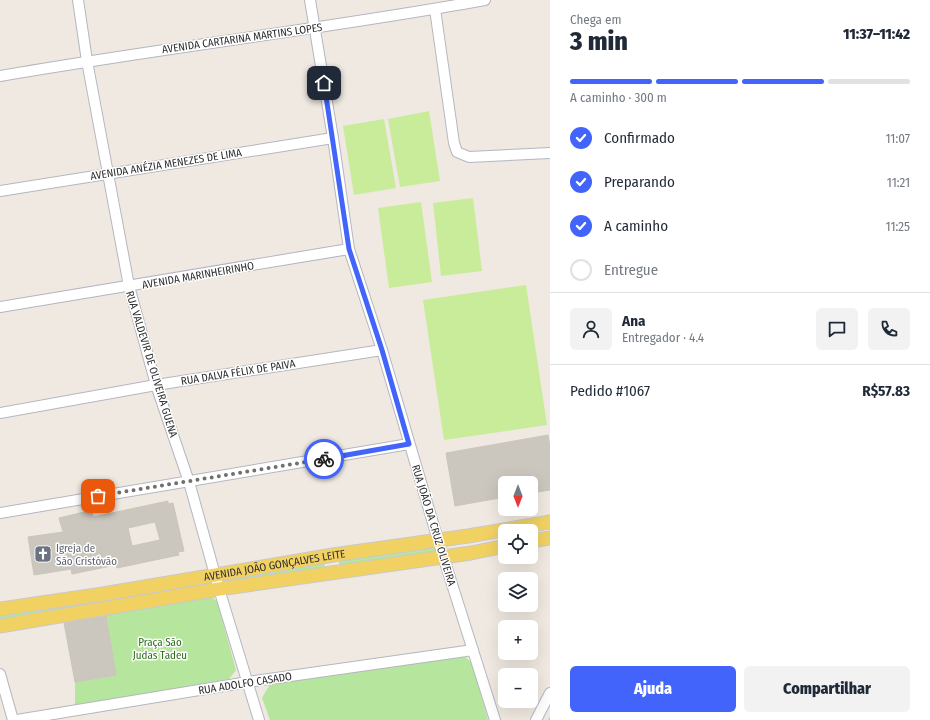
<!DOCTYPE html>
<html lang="pt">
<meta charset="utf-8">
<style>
:root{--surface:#fff;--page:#f2f2f3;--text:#1f2937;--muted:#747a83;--line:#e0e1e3;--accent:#4264fb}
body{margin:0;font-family:"Fira Sans Condensed",sans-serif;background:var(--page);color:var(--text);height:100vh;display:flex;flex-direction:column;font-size:15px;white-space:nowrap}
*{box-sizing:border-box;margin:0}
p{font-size:13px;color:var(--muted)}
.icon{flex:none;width:22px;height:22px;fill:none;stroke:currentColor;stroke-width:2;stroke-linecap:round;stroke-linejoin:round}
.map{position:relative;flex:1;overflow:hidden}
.drawer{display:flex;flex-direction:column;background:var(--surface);width:380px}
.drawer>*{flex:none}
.needle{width:26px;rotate:180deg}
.controls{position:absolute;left:498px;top:476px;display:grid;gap:8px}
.controls a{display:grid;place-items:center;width:40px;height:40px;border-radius:6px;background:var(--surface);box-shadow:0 4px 16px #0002;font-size:20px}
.pin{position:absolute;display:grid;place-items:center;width:34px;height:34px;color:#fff;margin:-17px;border-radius:8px;box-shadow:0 2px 6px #0006}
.courier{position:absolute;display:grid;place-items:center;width:40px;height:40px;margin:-20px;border:3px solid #4264fb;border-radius:50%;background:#fff;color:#222;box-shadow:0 1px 5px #0007}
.head em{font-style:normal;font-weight:800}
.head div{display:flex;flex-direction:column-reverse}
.head{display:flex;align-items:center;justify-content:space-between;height:68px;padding:0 20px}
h1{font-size:26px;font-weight:800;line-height:30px}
.bar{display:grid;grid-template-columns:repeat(4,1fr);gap:6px 4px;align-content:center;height:48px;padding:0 20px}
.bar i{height:5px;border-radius:3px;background:var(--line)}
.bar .on{background:var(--accent)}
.bar p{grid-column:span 4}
.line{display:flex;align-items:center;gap:10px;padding:0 20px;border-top:1px solid var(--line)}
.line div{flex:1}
.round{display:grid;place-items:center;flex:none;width:42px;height:42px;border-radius:6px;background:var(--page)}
ol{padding:0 20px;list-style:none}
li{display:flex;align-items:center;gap:12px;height:44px}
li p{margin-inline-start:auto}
li .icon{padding:4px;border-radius:50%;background:var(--accent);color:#fff;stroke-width:4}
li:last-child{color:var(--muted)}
li i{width:22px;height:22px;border:2px solid var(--line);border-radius:50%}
.primary-button{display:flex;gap:8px;margin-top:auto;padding:8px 20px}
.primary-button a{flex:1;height:46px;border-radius:6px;background:var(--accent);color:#fff;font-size:16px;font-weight:800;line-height:46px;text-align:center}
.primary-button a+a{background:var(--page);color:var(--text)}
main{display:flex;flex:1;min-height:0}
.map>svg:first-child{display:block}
.green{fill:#b6e59e}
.pitch{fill:#c9ec9a}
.building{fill:#cbc7bf;stroke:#cbc5ba;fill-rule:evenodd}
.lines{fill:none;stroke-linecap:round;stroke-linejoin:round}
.minor-casing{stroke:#b4b7c1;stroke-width:12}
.major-casing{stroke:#c9c9c9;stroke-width:15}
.path{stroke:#c9c9c9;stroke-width:2;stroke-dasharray:3 2;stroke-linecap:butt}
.minor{stroke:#fff;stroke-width:10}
.major{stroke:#f2d163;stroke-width:13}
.done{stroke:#726f6d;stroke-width:4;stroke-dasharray:0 7.2}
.route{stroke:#4264fb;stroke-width:5}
.labels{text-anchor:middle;stroke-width:3;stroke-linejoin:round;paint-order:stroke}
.street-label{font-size:11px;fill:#2e2e2e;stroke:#fff}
.worship-label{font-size:11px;fill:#5b616d;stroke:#fff;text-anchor:start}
.park-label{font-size:11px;fill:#2c6e1b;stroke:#fff}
</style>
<main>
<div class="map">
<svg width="550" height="720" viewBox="0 0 550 720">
<rect width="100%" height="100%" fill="#efe9e1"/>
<g class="green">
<path d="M434 547 437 548 438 553 342 566 339 564V561L341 559Z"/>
<path d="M321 562 324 563 325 566 322 569 225 583 224 579Z"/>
<path d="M210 596 217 601 236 670 229 679 75 706V682L116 675 106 614Z"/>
<path d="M98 600V604L0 622V614Z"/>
<path d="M464 656 472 663 488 720H270L262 698 270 684Z"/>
</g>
<g class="pitch">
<path d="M429 111 440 181 400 187 388 119Z"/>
<path d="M384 119 396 188 354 195 343 126Z"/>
<path d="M473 198 482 271 441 276 433 203Z"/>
<path d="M421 202 432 282 389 288 378 208Z"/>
<path d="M526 285 547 425 444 440 423 300Z"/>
</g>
<g class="building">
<path d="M548 435 550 447V490L531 493V483H505V497L455 506 446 453Z"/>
<path d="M168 501V504L173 503 184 551 178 552 179 555 117 568 116 565 72 574 71 569 34 575 28 537 63 532 59 518 92 510 93 517ZM155 522 160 540 132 546 128 528Z"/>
<path d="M106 616 116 675 75 682 64 623Z"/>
</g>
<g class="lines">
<g class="minor-casing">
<g id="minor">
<path d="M78 0 87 61 129 286 156 385 189 482 219 589 259 720"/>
<path d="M310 0 333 138 349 249 382 350 438 540 495 720"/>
<path d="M435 9 454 143 457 152 469 157 550 153"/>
<path d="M0 76C161 48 324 29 485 0"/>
<path d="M0 191 333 138"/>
<path d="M0 307 349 249"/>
<path d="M0 413 156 385 382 350"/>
<path d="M0 513 409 444"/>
<path d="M0 674 13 720"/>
<path d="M17 720 248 682 473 650"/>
<path d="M536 720 550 693"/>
</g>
</g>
<g class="major-casing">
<g id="major">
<path d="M531 541 550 538"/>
<path id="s1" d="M0 609 103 594 333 555 468 536 550 522"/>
<path d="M0 626 219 589 471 553 505 546"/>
</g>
</g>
<path class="path" d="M549 720 550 718"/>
<use href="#minor" class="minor"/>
<use href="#major" class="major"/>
</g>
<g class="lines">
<path class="done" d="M98 496 324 459"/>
<path class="route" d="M324 83 349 249 382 350 409 444 324 459"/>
</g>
<defs>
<g id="church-square" transform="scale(0.9)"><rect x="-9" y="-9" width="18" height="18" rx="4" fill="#6b7280" stroke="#fff"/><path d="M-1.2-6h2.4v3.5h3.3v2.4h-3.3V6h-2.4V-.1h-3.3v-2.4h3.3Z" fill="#fff"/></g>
</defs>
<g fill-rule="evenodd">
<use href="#church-square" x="43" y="554"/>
</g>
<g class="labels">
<g class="street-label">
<text transform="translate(242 38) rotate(-8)" y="4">AVENIDA CARTARINA MARTINS LOPES</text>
<text transform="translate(166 164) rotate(-9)" y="4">AVENIDA ANÉZIA MENEZES DE LIMA</text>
<text transform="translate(198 275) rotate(-10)" y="4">AVENIDA MARINHEIRINHO</text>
<text transform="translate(152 364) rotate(73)" y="4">RUA VALDEVIR DE OLIVEIRA GUENA</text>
<text transform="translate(238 372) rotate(-9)" y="4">RUA DALVA FÉLIX DE PAIVA</text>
<text transform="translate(434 525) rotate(73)" y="4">RUA JOÃO DA CRUZ OLIVEIRA</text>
<text dy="4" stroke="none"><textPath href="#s1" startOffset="278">AVENIDA JOÃO GONÇALVES LEITE</textPath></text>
<text transform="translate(245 683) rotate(-9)" y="4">RUA ADOLFO CASADO</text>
</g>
<g class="worship-label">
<text x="56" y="552">Igreja de<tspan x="56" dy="13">São Cristóvão</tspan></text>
</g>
<g class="park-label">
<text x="160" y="646">Praça São<tspan x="160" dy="13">Judas Tadeu</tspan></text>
</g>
</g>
</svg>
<div class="controls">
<a><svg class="needle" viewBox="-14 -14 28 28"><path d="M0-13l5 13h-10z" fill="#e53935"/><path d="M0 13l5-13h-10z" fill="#747a83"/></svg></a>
<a><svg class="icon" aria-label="locate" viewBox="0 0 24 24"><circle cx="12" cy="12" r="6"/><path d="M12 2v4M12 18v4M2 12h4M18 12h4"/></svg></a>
<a><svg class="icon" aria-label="layers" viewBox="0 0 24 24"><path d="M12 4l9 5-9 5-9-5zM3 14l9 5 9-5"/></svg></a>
<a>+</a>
<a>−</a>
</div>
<div class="pin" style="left:98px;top:496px;background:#ea580c"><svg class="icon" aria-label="bag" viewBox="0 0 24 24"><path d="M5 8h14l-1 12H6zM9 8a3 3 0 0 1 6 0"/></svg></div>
<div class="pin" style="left:324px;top:83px;background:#1f2937"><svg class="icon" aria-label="home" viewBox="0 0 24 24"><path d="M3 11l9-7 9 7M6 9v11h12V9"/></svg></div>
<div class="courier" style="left:324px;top:459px"><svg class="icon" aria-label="bike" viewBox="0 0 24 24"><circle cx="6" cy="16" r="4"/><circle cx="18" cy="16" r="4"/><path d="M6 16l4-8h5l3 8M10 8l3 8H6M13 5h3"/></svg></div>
</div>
<section class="drawer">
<div class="head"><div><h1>3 min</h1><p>Chega em</p></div><em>11:37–11:42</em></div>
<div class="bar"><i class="on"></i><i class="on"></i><i class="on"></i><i></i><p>A caminho · 300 m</p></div>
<ol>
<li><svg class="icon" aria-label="check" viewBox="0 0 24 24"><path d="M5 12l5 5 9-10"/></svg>Confirmado<p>11:07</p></li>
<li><svg class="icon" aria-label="check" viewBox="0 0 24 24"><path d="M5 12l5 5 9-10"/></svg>Preparando<p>11:21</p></li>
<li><svg class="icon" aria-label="check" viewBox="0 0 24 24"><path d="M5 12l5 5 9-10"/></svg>A caminho<p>11:25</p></li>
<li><i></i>Entregue</li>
</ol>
<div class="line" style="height:72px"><a class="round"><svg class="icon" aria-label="person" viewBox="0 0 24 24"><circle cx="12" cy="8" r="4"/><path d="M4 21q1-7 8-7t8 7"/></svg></a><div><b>Ana</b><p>Entregador · 4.4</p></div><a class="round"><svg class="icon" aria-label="chat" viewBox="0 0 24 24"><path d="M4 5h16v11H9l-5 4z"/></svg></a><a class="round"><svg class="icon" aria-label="phone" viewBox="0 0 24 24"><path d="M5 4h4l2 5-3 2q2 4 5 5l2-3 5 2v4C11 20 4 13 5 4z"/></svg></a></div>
<div class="line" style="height:52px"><div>Pedido #1067</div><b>R$57.83</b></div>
<div class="primary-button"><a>Ajuda</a><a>Compartilhar</a></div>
</section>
</main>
